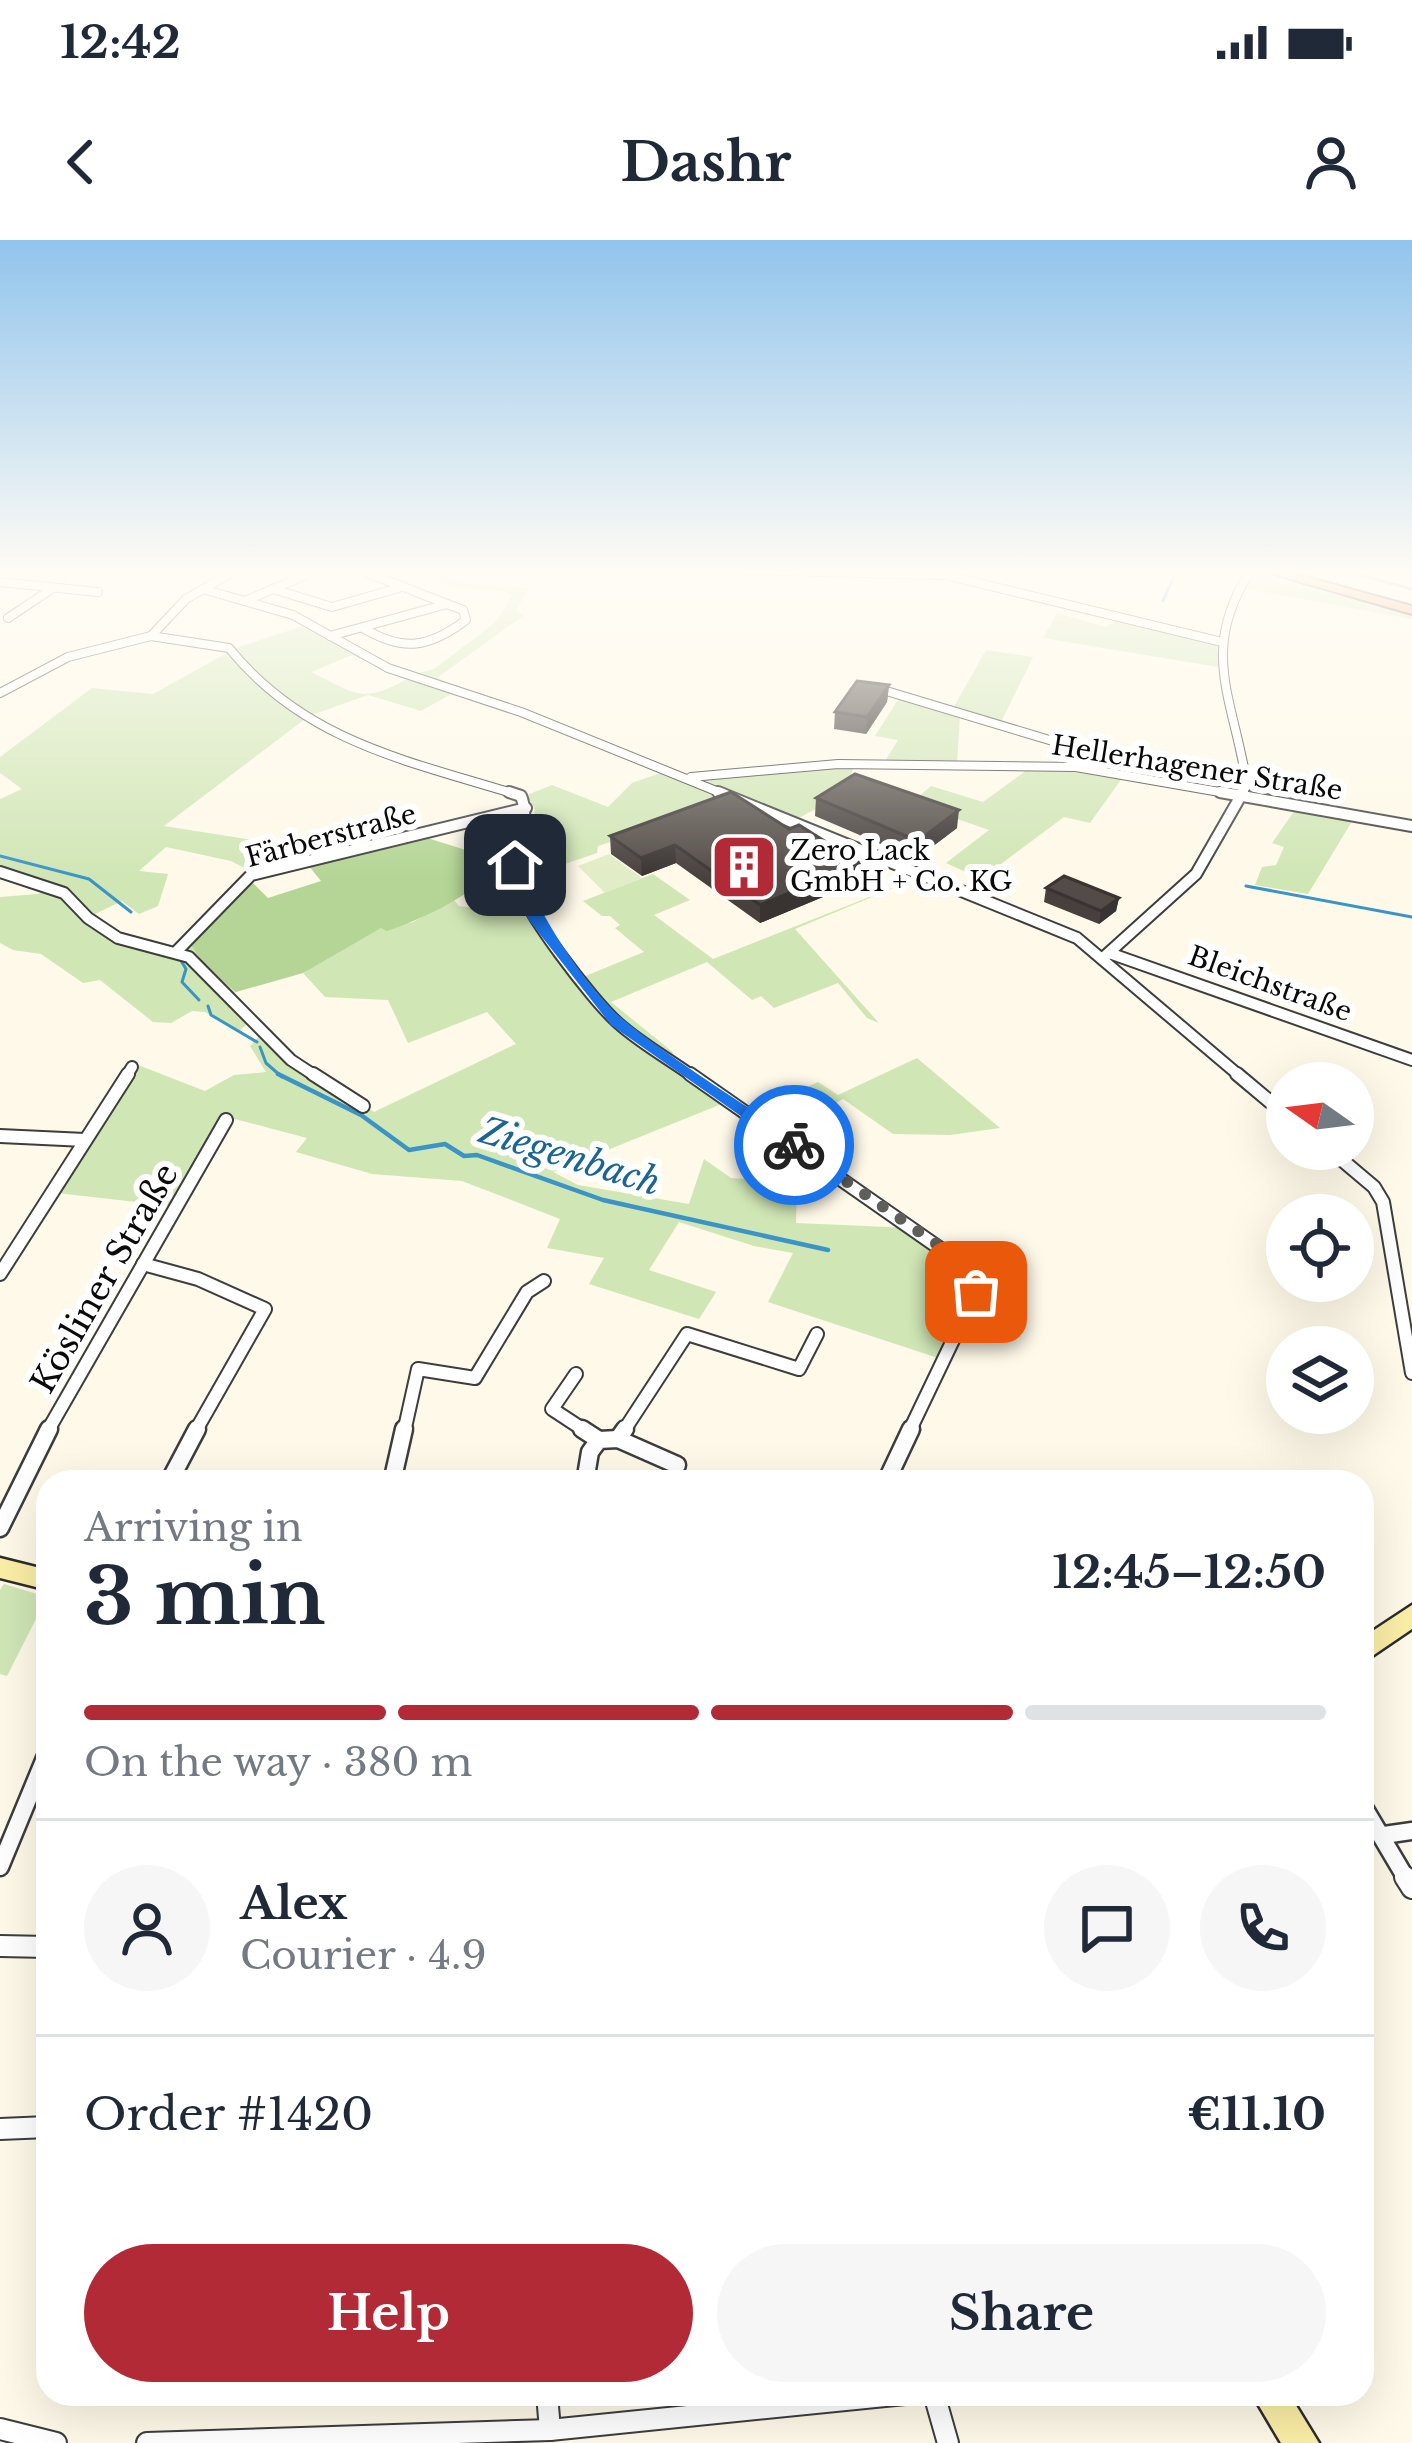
<!DOCTYPE html>
<meta charset="utf-8">
<style>
:root{--surface:#fff;--page:#f6f6f7;--text:#1f2937;--muted:#747a83;--line:#e0e1e3;--accent:#b22a36}
body{margin:0;font-family:"Libre Baskerville",serif;background:var(--page);color:var(--text);height:100vh;display:flex;flex-direction:column;font-size:45px;white-space:nowrap}
*{box-sizing:border-box;margin:0}
p{font-size:39px;color:var(--muted)}
.icon{flex:none;width:66px;height:66px;fill:none;stroke:currentColor;stroke-width:2;stroke-linecap:round;stroke-linejoin:round}
.map{position:relative;flex:1;overflow:hidden}
.details{position:absolute;left:36px;top:1230px;width:1338px;height:936px;display:flex;flex-direction:column;background:var(--surface);border-radius:36px;box-shadow:0 12px 48px #0002}
.details>*{flex:none}
.needle{width:78px;rotate:284deg}
.buttons{position:absolute;left:1266px;top:822px;display:grid;gap:24px}
.buttons a{display:grid;place-items:center;width:108px;height:108px;border-radius:50%;background:var(--surface);box-shadow:0 12px 48px #0002;font-size:60px}
.pin{position:absolute;display:grid;place-items:center;width:102px;height:102px;color:#fff;margin:-51px;border-radius:24px;box-shadow:0 6px 18px #0006}
.courier{position:absolute;display:grid;place-items:center;width:120px;height:120px;margin:-60px;border:9px solid #1a73e8;border-radius:50%;background:#fff;color:#222;box-shadow:0 3px 15px #0007}
.headline em{font-style:normal;font-weight:800}
.headline div{display:flex;flex-direction:column-reverse}
.headline{display:flex;align-items:center;justify-content:space-between;height:204px;padding:0 48px}
h1{font-size:78px;font-weight:800;line-height:90px}
.bar{display:grid;grid-template-columns:repeat(4,1fr);gap:18px 12px;align-content:center;height:144px;padding:0 48px}
.bar i{height:15px;border-radius:9px;background:var(--line)}
.bar .on{background:var(--accent)}
.bar p{grid-column:span 4}
.line{display:flex;align-items:center;gap:30px;padding:0 48px;border-top:3px solid var(--line)}
.line div{flex:1}
.round{display:grid;place-items:center;flex:none;width:126px;height:126px;border-radius:63px;background:var(--page)}
.action{display:flex;gap:24px;margin-top:auto;padding:24px 48px}
.action a{flex:1;height:138px;border-radius:72px;background:var(--accent);color:#fff;font-size:48px;font-weight:800;line-height:138px;text-align:center}
.action a+a{background:var(--page);color:var(--text)}
.status{display:flex;justify-content:space-between;align-items:center;height:84px;padding:0 60px;background:var(--surface);direction:ltr}
.status svg{height:33px;fill:currentColor}
header{display:flex;justify-content:space-between;align-items:center;height:156px;padding:0 48px;background:var(--surface);font-size:54px;font-weight:800}
.map>svg:first-child{display:block}
.green{fill:#d0e6b5;fill-rule:evenodd}
.forest{fill:#b4d595}
.pitch{fill:#e1edc6}
.lines{fill:none;stroke-linecap:round;stroke-linejoin:round}
.stream-far1{stroke:#3a94c6;stroke-width:3}
.stream{stroke:#3a94c6;stroke-width:4.5}
.street-far4-casing{stroke:#3d3d3d;stroke-width:10}
.street-far3-casing{stroke:#3d3d3d;stroke-width:14}
.street-far2-casing{stroke:#3d3d3d;stroke-width:16}
.street-far1-casing{stroke:#3d3d3d;stroke-width:21}
.street-casing{stroke:#3d3d3d;stroke-width:24}
.secondary-casing{stroke:#2c2c2c;stroke-width:5}
.highway-casing{stroke:#1b1b1b;stroke-width:4}
.street-far4{stroke:#fff;stroke-width:8}
.street-far3{stroke:#fff;stroke-width:10}
.street-far2{stroke:#fff;stroke-width:12}
.street-far1{stroke:#fff;stroke-width:16}
.street{stroke:#fff;stroke-width:20}
.secondary{fill:#fbeea6;fill-rule:evenodd}
.highway{fill:#ed9657;fill-rule:evenodd}
.wall{fill:#47403d}
.shaded-wall{fill:#393432}
.building{fill:#524b47;stroke:#393432;stroke-width:3}
.route{fill:#1a73e8}
.done{stroke:#5f5e58;stroke-width:12;stroke-dasharray:0 21.6}
.labels{text-anchor:middle;stroke-width:12;stroke-linejoin:round;paint-order:stroke}
.far-street-label{font-size:27px;fill:#0a0a0a;stroke:#fff}
.far-poi-label{font-size:27px;fill:#0a0a0a;stroke:#fff;text-anchor:start}
.street-label{font-size:33px;fill:#0a0a0a;stroke:#fff}
.water-label{font-size:36px;font-style:italic;fill:#1b6494;stroke:#fff}
</style>
<div class="status"><b>12:42</b><svg viewBox="0 0 49 12"><path d="M0 12V9h3v3zM5 12V6h3v6zM10 12V3h3v9zM15 12V0h3v12zM26 1h20v11H26zM47 4h2v5h-2z"/></svg></div>
<header><svg class="icon" aria-label="back" viewBox="0 0 24 24"><path d="M15 5l-7 7 7 7"/></svg>Dashr<svg class="icon" aria-label="person" viewBox="0 0 24 24"><circle cx="12" cy="8" r="4"/><path d="M4 21q1-7 8-7t8 7"/></svg></header>
<div class="map">
<svg width="1412" height="2203" viewBox="0 0 1412 2203">
<rect width="100%" height="100%" fill="#fef9e8"/>
<g class="green">
<path d="M407 330H441L465 344 529 348 516 370 523 376 437 438 518 474 453 453 421 471 368 455 309 476 164 586 322 611 415 589 418 595 304 620 302 616 250 631 231 621 166 607 139 631 168 634 158 666 139 674 122 661 93 675C123 697 153 714 190 704L209 731 236 752 226 756 252 780 239 791 205 772 192 771 171 783 153 782 100 740 83 743 41 714 13 710 0 703V657L38 654 54 645 0 633V559L22 549 0 533V517L92 448 153 454 236 408 315 382 379 421 414 434 434 429 496 382 512 356 504 351 454 348ZM352 415 407 439C361 465 355 453 311 432Z"/>
<path d="M1255 332 1412 376V379L1242 348Z"/>
<path d="M1057 373 1106 387 1117 380 1218 405V427L1043 398Z"/>
<path d="M986 410 1033 417 1000 484 952 470Z"/>
<path d="M899 458 960 476 957 523H884L898 500 875 496Z"/>
<path d="M854 527 843 554 797 579 702 540Z"/>
<path d="M1031 527 1123 537 1090 583 1064 577 981 639 946 623 989 590 911 563 931 546 983 562Z"/>
<path d="M663 532 736 561 598 606 597 613 524 638 535 569 527 555 552 545 608 567 632 543Z"/>
<path d="M1297 567 1354 578 1308 654 1255 645 1262 627 1276 625 1284 607 1272 603Z"/>
<path d="M653 634 690 660 654 675 713 719 920 637 795 689 879 783 867 778 838 743 774 768 761 756 752 760 707 722 611 762 674 813 668 815 729 861 553 932 578 945 689 964 704 919 731 938 797 942 796 983 912 988 963 1027 969 1053 941 1119 768 1062 793 1013 754 1006 679 982 649 1030 716 1052 699 1079 589 1044 604 1018 547 1008 560 979 462 941 372 934 296 912 307 898 227 877 172 966 57 953 138 825 205 851 234 835 266 832 250 806 264 791 272 804 374 872 516 804 487 772 408 803 388 760 325 757 303 733 347 704 381 688 413 682 454 660 459 666 483 669 522 651 583 737 644 712 615 688 620 685 610 676H602L583 661Z"/>
<path d="M917 818 1000 888 950 895 893 894 843 859 791 890 758 870 818 842 838 855Z"/>
<path d="M4 1344 47 1357 7 1436 0 1434V1350Z"/>
</g>
<path class="forest" d="M418 595 491 618 490 635C460 661 424 678 387 691L381 688 303 733 236 752 209 731 190 704 248 638 268 658 321 641 304 620Z"/>
<path class="pitch" d="M609 614 642 638 605 653 578 626Z"/>
<g class="lines">
<g class="stream-far1">
<path d="M1342 330 1412 349"/>
<path d="M1163 361 1175 334 1199 333"/>
<path d="M0 616 89 639 131 672"/>
<path d="M1246 646 1412 677"/>
<path d="M180 719 186 729 182 742 199 760"/>
<path d="M208 766 211 775 257 802"/>
<path d="M260 807 266 823 282 837"/>
</g>
<path class="stream" d="M278 834 361 875 409 910 445 904 464 916 477 915 603 960 828 1010"/>
<g class="street-far4-casing">
<g id="street-far4">
<path d="M738 330 945 335 1222 402"/>
<path d="M0 342 98 352"/>
<path d="M203 349 293 375 388 428 521 472 726 555"/>
<path d="M273 349 332 367 402 347"/>
<path d="M245 361 318 330"/>
<path d="M8 378 53 348"/>
<path d="M363 388C403 412 429 408 466 380L463 370 447 364"/>
<path d="M151 396 229 408C305 502 409 521 518 555"/>
<path d="M330 396 447 364 360 330"/>
<path d="M873 447 1056 502 1076 527"/>
<path d="M0 453 68 417 151 396 186 359 236 330"/>
<path d="M691 537 838 524 1076 527 1237 555"/>
<path d="M1241 555 1247 545C1234 459 1198 411 1251 330"/>
</g>
</g>
<g class="street-far3-casing">
<g id="street-far3">
<path d="M509 552 521 556C532 582 511 610 516 638 522 669 593 761 618 783 640 803 669 819 694 837"/>
<path d="M718 552 1077 698 1241 837"/>
<path d="M1220 552 1412 586"/>
<path d="M0 632 64 653 88 678 118 698 189 717 291 820 317 837"/>
<path d="M176 712 251 635 526 568"/>
<path d="M1112 714 1412 820"/>
<path d="M1104 717 1196 634 1243 552"/>
<path d="M126 837 132 827"/>
</g>
</g>
<g class="street-far2-casing">
<g id="street-far2">
<path d="M313 834 363 866"/>
<path d="M690 834 965 1026 976 1052 909 1192"/>
<path d="M1237 834 1287 876"/>
<path d="M0 896 85 900"/>
<path d="M1329 909 1374 947 1383 962 1412 1133"/>
<path d="M143 1024 198 1039 265 1069 195 1192"/>
<path d="M0 1034 128 834"/>
<path d="M576 1134 552 1169 587 1192"/>
<path d="M47 1192 226 880"/>
<path d="M404 1192 418 1129 475 1138 527 1052 544 1041"/>
<path d="M623 1192 687 1094 799 1129 817 1094"/>
</g>
</g>
<g class="street-far1-casing">
<g id="street-far1">
<path d="M582 1189 599 1200"/>
<path d="M618 1199 625 1189"/>
<path d="M169 1242 197 1189"/>
<path d="M392 1242 404 1189"/>
<path d="M585 1242 590 1212 599 1200 618 1199 677 1225"/>
<path d="M886 1242 911 1189"/>
<path d="M0 1288 49 1189"/>
<path d="M1362 1564 1407 1640"/>
<path d="M1384 1595 1412 1591"/>
<path d="M0 1627 48 1511"/>
</g>
</g>
<g class="street-casing">
<g id="street">
<path d="M1405 1637 1412 1648"/>
<path d="M0 1706 48 1707"/>
<path d="M0 1889 48 1887"/>
<path d="M547 2154 550 2190"/>
<path d="M934 2154 948 2203"/>
<path d="M0 2189 56 2203"/>
<path d="M147 2203 550 2190 905 2154"/>
</g>
</g>
<g class="secondary-casing">
<g id="secondary">
<path d="M0 1318 48 1330V1350L0 1338Z"/>
<path d="M1412 1365V1389L1362 1423V1398Z"/>
<path d="M1252 2154H1289L1319 2203H1281Z"/>
</g>
</g>
<g class="highway-casing">
<path id="highway" d="M1259 330H1281L1412 366V374Z"/>
</g>
<use href="#street-far4" class="street-far4"/>
<use href="#street-far3" class="street-far3"/>
<use href="#street-far2" class="street-far2"/>
<use href="#street-far1" class="street-far1"/>
<use href="#street" class="street"/>
<use href="#secondary" class="secondary"/>
<use href="#highway" class="highway"/>
</g>
<g class="wall">
<path d="M889 445 887 462 866 494 834 489 835 472Z"/>
<path d="M731 552 859 642 760 683 676 623 642 636 611 614 610 596Z"/>
<path d="M816 558 957 588 916 619 815 576Z"/>
<path d="M1046 648 1119 658 1116 671 1099 684 1044 662Z"/>
</g>
<g class="shaded-wall">
<path d="M889 445 887 462 866 494 867 477Z"/>
<path d="M959 570 957 588 916 619 918 601Z"/>
<path d="M675 605 676 623 642 636 641 618Z"/>
<path d="M861 624 859 642 760 683V665Z"/>
<path d="M1119 658 1116 671 1099 684 1101 671Z"/>
</g>
<g class="building">
<path d="M857 441 889 445 867 477 835 472Z"/>
<path d="M855 534 959 570 918 601 816 558Z"/>
<path d="M731 552 789 589 799 585 861 624 760 665 675 605 641 618 610 596Z"/>
<path d="M1064 636 1119 658 1101 671 1046 648Z"/>
</g>
<linearGradient id="sky" x2="0" y2="1"><stop stop-color="#91c4ec"/><stop offset="0.52" stop-color="#fffcf5"/><stop offset="1" stop-color="#fffcf5" stop-opacity="0"/></linearGradient>
<rect width="1412" height="639" fill="url(#sky)"/>
<path class="route" d="M510 622H520C535 669 586 749 625 781 679 825 742 862 800 902V909H788L611 785 528 679 510 644Z"/>
<g class="lines">
<path class="done" d="M794 905 957 1018 973 1037 976 1052"/>
</g>
<defs>
<g id="building-square" transform="scale(3.45)"><rect x="-9" y="-9" width="18" height="18" rx="4" fill="#b22a36" stroke="#fff"/><path d="M-4-6H4V6H1V3H-1V6H-4ZM-2.5-4.3h1.7v1.8h-1.7ZM.8-4.3h1.7v1.8H.8ZM-2.5-1h1.7V.8h-1.7ZM.8-1h1.7V.8H.8Z" fill="#fff"/></g>
</defs>
<g fill-rule="evenodd">
<use href="#building-square" x="744" y="627"/>
</g>
<g class="labels">
<g class="far-street-label">
<text transform="translate(1197 528) rotate(9)" y="9">Hellerhagener Straße</text>
<text transform="translate(331 596) rotate(-15)" y="9">Färberstraße</text>
<text transform="translate(1270 744) rotate(20)" y="9">Bleichstraße</text>
</g>
<g class="far-poi-label">
<text x="790" y="620">Zero Lack<tspan x="790" dy="31">GmbH + Co. KG</tspan></text>
</g>
<g class="street-label">
<text transform="translate(104 1038) rotate(-60)" y="12">Kösliner Straße</text>
</g>
<g class="water-label">
<text transform="translate(570 916) rotate(17)" y="13">Ziegenbach</text>
</g>
</g>
</svg>
<div class="buttons">
<a><svg class="needle" viewBox="-14 -14 28 28"><path d="M0-13l5 13h-10z" fill="#e53935"/><path d="M0 13l5-13h-10z" fill="#747a83"/></svg></a>
<a><svg class="icon" aria-label="locate" viewBox="0 0 24 24"><circle cx="12" cy="12" r="6"/><path d="M12 2v4M12 18v4M2 12h4M18 12h4"/></svg></a>
<a><svg class="icon" aria-label="layers" viewBox="0 0 24 24"><path d="M12 4l9 5-9 5-9-5zM3 14l9 5 9-5"/></svg></a>
</div>
<div class="pin" style="left:976px;top:1052px;background:#ea580c"><svg class="icon" aria-label="bag" viewBox="0 0 24 24"><path d="M5 8h14l-1 12H6zM9 8a3 3 0 0 1 6 0"/></svg></div>
<div class="pin" style="left:515px;top:625px;background:#1f2937"><svg class="icon" aria-label="home" viewBox="0 0 24 24"><path d="M3 11l9-7 9 7M6 9v11h12V9"/></svg></div>
<div class="courier" style="left:794px;top:905px"><svg class="icon" aria-label="bike" viewBox="0 0 24 24"><circle cx="6" cy="16" r="4"/><circle cx="18" cy="16" r="4"/><path d="M6 16l4-8h5l3 8M10 8l3 8H6M13 5h3"/></svg></div>
<section class="details">
<div class="headline"><div><h1>3 min</h1><p>Arriving in</p></div><em>12:45–12:50</em></div>
<div class="bar"><i class="on"></i><i class="on"></i><i class="on"></i><i></i><p>On the way · 380 m</p></div>
<div class="line" style="height:216px"><a class="round"><svg class="icon" aria-label="person" viewBox="0 0 24 24"><circle cx="12" cy="8" r="4"/><path d="M4 21q1-7 8-7t8 7"/></svg></a><div><b>Alex</b><p>Courier · 4.9</p></div><a class="round"><svg class="icon" aria-label="chat" viewBox="0 0 24 24"><path d="M4 5h16v11H9l-5 4z"/></svg></a><a class="round"><svg class="icon" aria-label="phone" viewBox="0 0 24 24"><path d="M5 4h4l2 5-3 2q2 4 5 5l2-3 5 2v4C11 20 4 13 5 4z"/></svg></a></div>
<div class="line" style="height:156px"><div>Order #1420</div><b>€11.10</b></div>
<div class="action"><a>Help</a><a>Share</a></div>
</section>
</div>
